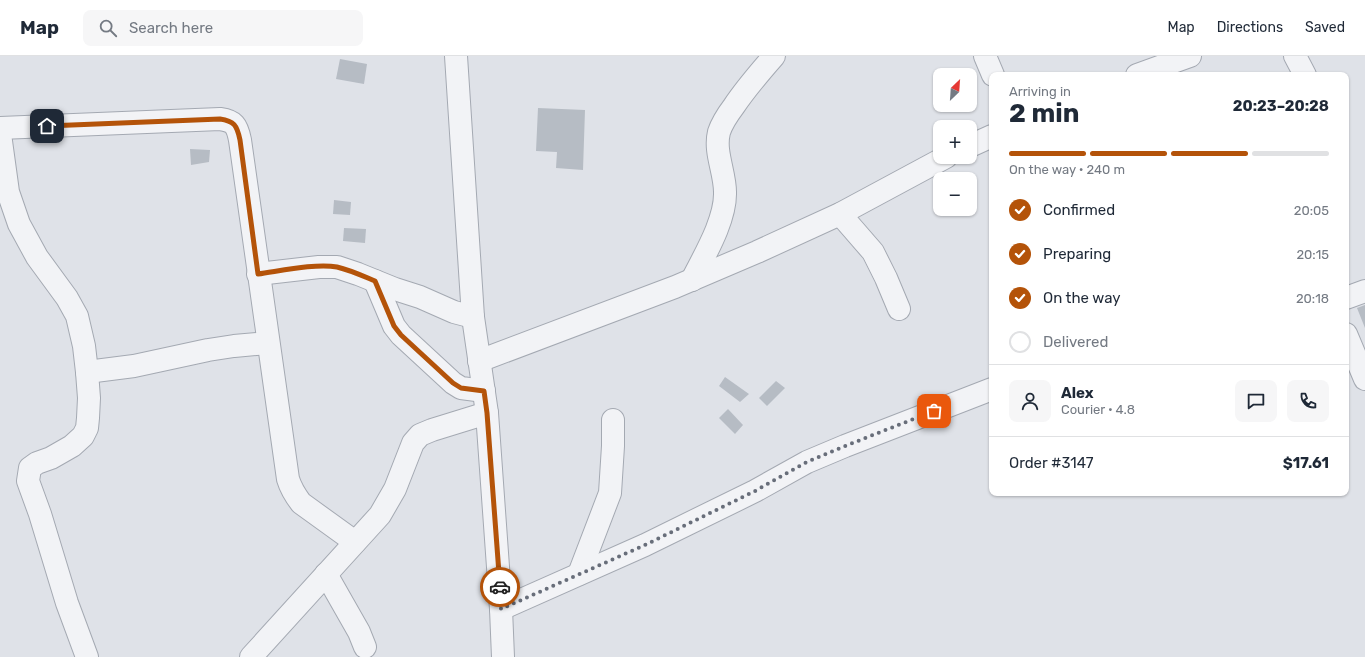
<!DOCTYPE html>
<meta charset="utf-8">
<style>
:root{--surface:#fff;--page:#f6f6f7;--text:#1f2937;--muted:#747a83;--line:#e0e1e3;--accent:#b45309}
body{margin:0;font-family:Rubik,sans-serif;background:var(--page);color:var(--text);height:100vh;display:flex;flex-direction:column;font-size:15px;white-space:nowrap}
*{box-sizing:border-box;margin:0}
p{font-size:13px;color:var(--muted)}
.icon{flex:none;width:22px;height:22px;fill:none;stroke:currentColor;stroke-width:2;stroke-linecap:round;stroke-linejoin:round}
.map{position:relative;flex:1;overflow:hidden}
.side{position:absolute;left:989px;top:16px;width:360px;height:424px;display:flex;flex-direction:column;background:var(--surface);border-radius:8px;box-shadow:0 1px 3px #0004}
.side>*{flex:none}
.needle{width:26px;rotate:25deg}
.fabs{position:absolute;left:933px;top:12px;display:grid;gap:8px}
.fabs a{display:grid;place-items:center;width:44px;height:44px;border-radius:8px;background:var(--surface);box-shadow:0 1px 3px #0004;font-size:20px}
.pin{position:absolute;display:grid;place-items:center;width:34px;height:34px;color:#fff;margin:-17px;border-radius:8px;box-shadow:0 2px 6px #0006}
.courier{position:absolute;display:grid;place-items:center;width:40px;height:40px;margin:-20px;border:3px solid #b45309;border-radius:50%;background:#fff;color:#222;box-shadow:0 1px 5px #0007}
.headline em{font-style:normal;font-weight:700}
.headline div{display:flex;flex-direction:column-reverse}
.headline{display:flex;align-items:center;justify-content:space-between;height:68px;padding:0 20px}
h1{font-size:26px;font-weight:700;line-height:30px}
.bar{display:grid;grid-template-columns:repeat(4,1fr);gap:6px 4px;align-content:center;height:48px;padding:0 20px}
.bar i{height:5px;border-radius:3px;background:var(--line)}
.bar .on{background:var(--accent)}
.bar p{grid-column:span 4}
.line{display:flex;align-items:center;gap:10px;padding:0 20px;border-top:1px solid var(--line)}
.line div{flex:1}
.round{display:grid;place-items:center;flex:none;width:42px;height:42px;border-radius:8px;background:var(--page)}
ol{padding:0 20px;list-style:none}
li{display:flex;align-items:center;gap:12px;height:44px}
li p{margin-inline-start:auto}
li .icon{padding:4px;border-radius:50%;background:var(--accent);color:#fff;stroke-width:4}
li:last-child{color:var(--muted)}
li i{width:22px;height:22px;border:2px solid var(--line);border-radius:50%}
header{display:flex;align-items:center;gap:24px;box-sizing:border-box;height:56px;padding:0 20px;background:var(--surface);border-bottom:1px solid var(--line)}
header strong{font-size:19px}
nav{display:flex;gap:22px;margin-inline-start:auto;font-size:14px}
.search{width:280px;height:36px;background:var(--page);display:flex;align-items:center;gap:10px;box-sizing:border-box;padding:0 14px;border-radius:8px;color:var(--muted);font-size:15px}
.map>svg:first-child{display:block}
.building{fill:#b6bcc4}
.lines{fill:none;stroke-linecap:round;stroke-linejoin:round}
.street-casing{stroke:#a4a9b2;stroke-width:24}
.street{stroke:#f2f3f6;stroke-width:22}
.done{stroke:#686e7a;stroke-width:4;stroke-dasharray:0 7.2}
.route{stroke:#b45309;stroke-width:5}
</style>
<header>
<strong>Map</strong>
<div class="search"><svg class="icon" aria-label="search" viewBox="0 0 24 24"><circle cx="10" cy="10" r="6"/><path d="M15 15l6 6"/></svg>Search here</div>
<nav><a>Map</a><a>Directions</a><a>Saved</a></nav>
</header>
<div class="map">
<svg width="1365" height="601" viewBox="0 0 1365 601">
<rect width="100%" height="100%" fill="#dfe2e8"/>
<g class="building">
<path d="M340 3 367 8 364 28 336 23Z"/>
<path d="M538 52 585 54 583 114 556 112 557 96 536 95Z"/>
<path d="M190 93 210 94 209 106 191 109Z"/>
<path d="M334 144 351 146 350 159 333 158Z"/>
<path d="M344 172 366 173 365 187 343 185Z"/>
<path d="M1365 249V272L1357 252Z"/>
<path d="M725 321 749 338 740 346 719 330Z"/>
<path d="M776 325 785 332 767 350 759 342Z"/>
<path d="M728 353 743 369 735 378 719 362Z"/>
</g>
<g class="lines">
<g class="street-casing">
<g id="street">
<path d="M456 0 473 261 487 357 501 553 503 601"/>
<path d="M985 0 993 19"/>
<path d="M1295 0 1305 19"/>
<path d="M1137 19 1190 0"/>
<path d="M0 72 220 63C234 65 237 69 240 84L288 423C291 433 295 439 301 447L355 486"/>
<path d="M0 78 8 136 19 168 37 201 67 242 77 260 84 290 87 316 89 342 88 362 87 372 83 380 72 390 51 402 37 407 30 412 28 425 40 458 67 547 87 601"/>
<path d="M970 90 992 80"/>
<path d="M840 158 873 196 886 222 899 253"/>
<path d="M258 218 319 211H337L358 218 395 233 420 241 454 256 473 261"/>
<path d="M692 224C704 200 726 164 725 136 725 116 714 96 719 76 722 67 728 58 734 50 746 32 760 16 774 0"/>
<path d="M375 225 394 270 401 279 453 327 461 332 484 335"/>
<path d="M1346 242 1365 235"/>
<path d="M1346 278 1365 323"/>
<path d="M479 305 675 231 757 196 840 158 946 101"/>
<path d="M87 316 134 310 208 294 234 290 268 287"/>
<path d="M326 518 359 576 365 591"/>
<path d="M579 518 610 437 613 390V364"/>
<path d="M501 553 645 489 755 435 807 406 845 390 992 333"/>
<path d="M251 601 380 459 395 433 413 387 420 379 432 374 487 357"/>
</g>
</g>
<use href="#street" class="street"/>
</g>
<g class="lines">
<path class="done" d="M500 531 501 553 645 489 755 435 807 406 845 390 934 355"/>
<path class="route" d="M47 70 220 63C234 65 237 69 240 84L258 218C280 215 316 207 337 211 350 214 363 220 375 225L394 270 401 279 453 327 461 332 484 335 487 357 500 531"/>
</g>
</svg>
<div class="fabs">
<a><svg class="needle" viewBox="-14 -14 28 28"><path d="M0-13l5 13h-10z" fill="#e53935"/><path d="M0 13l5-13h-10z" fill="#747a83"/></svg></a>
<a>+</a>
<a>−</a>
</div>
<div class="pin" style="left:934px;top:355px;background:#ea580c"><svg class="icon" aria-label="bag" viewBox="0 0 24 24"><path d="M5 8h14l-1 12H6zM9 8a3 3 0 0 1 6 0"/></svg></div>
<div class="pin" style="left:47px;top:70px;background:#1f2937"><svg class="icon" aria-label="home" viewBox="0 0 24 24"><path d="M3 11l9-7 9 7M6 9v11h12V9"/></svg></div>
<div class="courier" style="left:500px;top:531px"><svg class="icon" aria-label="car" viewBox="0 0 24 24"><path d="M5 17H2v-5l4-1 3-4h7l3 4 3 1v5h-3M9 17h6M6 11h13"/><circle cx="7" cy="17" r="2"/><circle cx="17" cy="17" r="2"/></svg></div>
<section class="side">
<div class="headline"><div><h1>2 min</h1><p>Arriving in</p></div><em>20:23–20:28</em></div>
<div class="bar"><i class="on"></i><i class="on"></i><i class="on"></i><i></i><p>On the way · 240 m</p></div>
<ol>
<li><svg class="icon" aria-label="check" viewBox="0 0 24 24"><path d="M5 12l5 5 9-10"/></svg>Confirmed<p>20:05</p></li>
<li><svg class="icon" aria-label="check" viewBox="0 0 24 24"><path d="M5 12l5 5 9-10"/></svg>Preparing<p>20:15</p></li>
<li><svg class="icon" aria-label="check" viewBox="0 0 24 24"><path d="M5 12l5 5 9-10"/></svg>On the way<p>20:18</p></li>
<li><i></i>Delivered</li>
</ol>
<div class="line" style="height:72px"><a class="round"><svg class="icon" aria-label="person" viewBox="0 0 24 24"><circle cx="12" cy="8" r="4"/><path d="M4 21q1-7 8-7t8 7"/></svg></a><div><b>Alex</b><p>Courier · 4.8</p></div><a class="round"><svg class="icon" aria-label="chat" viewBox="0 0 24 24"><path d="M4 5h16v11H9l-5 4z"/></svg></a><a class="round"><svg class="icon" aria-label="phone" viewBox="0 0 24 24"><path d="M5 4h4l2 5-3 2q2 4 5 5l2-3 5 2v4C11 20 4 13 5 4z"/></svg></a></div>
<div class="line" style="height:52px"><div>Order #3147</div><b>$17.61</b></div>
</section>
</div>
